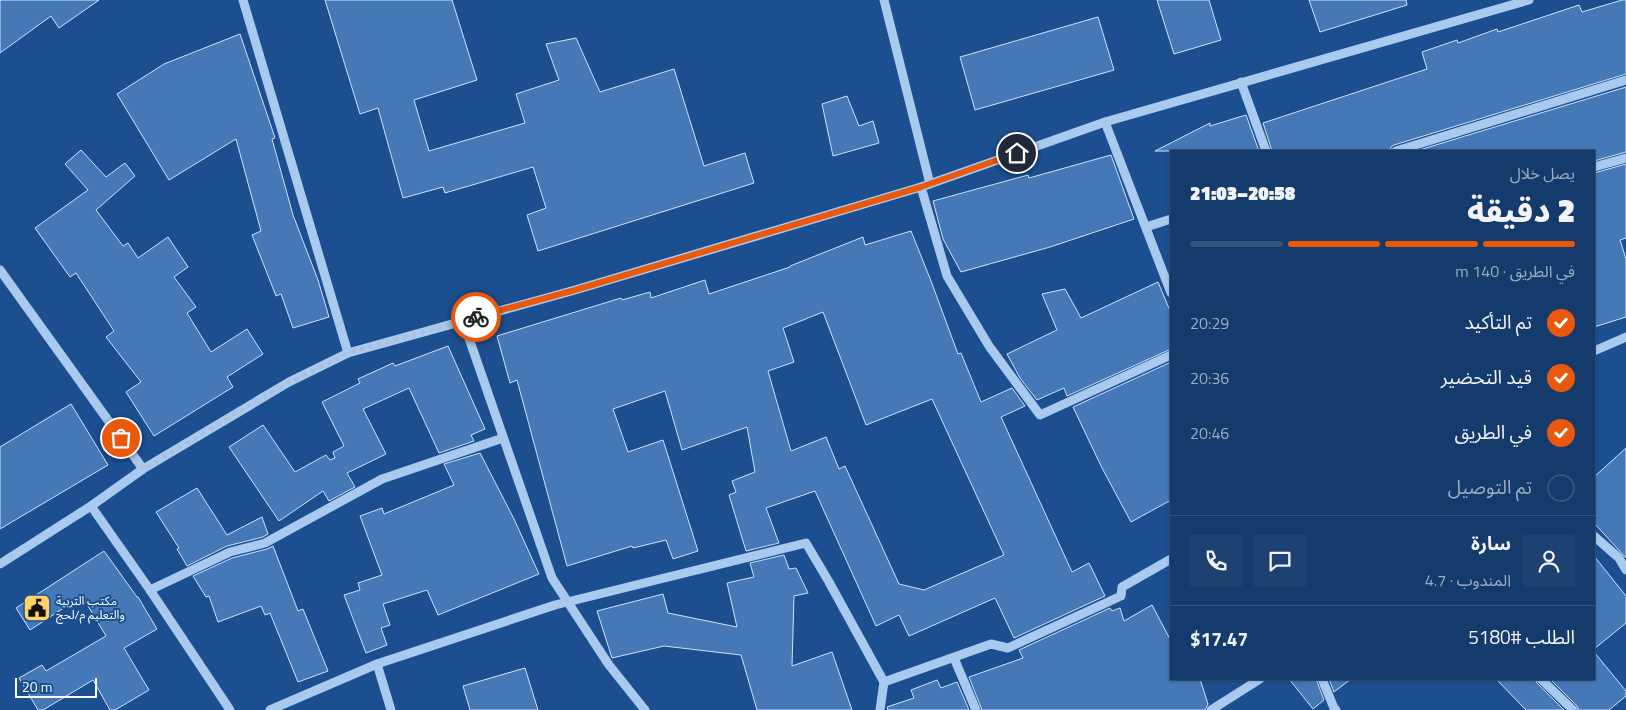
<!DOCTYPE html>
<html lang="ar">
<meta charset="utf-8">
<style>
:root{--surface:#143b6b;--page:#1d4271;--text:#f1f3f6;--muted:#9dadc1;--line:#33557e;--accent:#ea580c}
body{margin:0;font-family:"Titillium Web","Noto Sans Arabic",sans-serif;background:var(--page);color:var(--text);direction:rtl;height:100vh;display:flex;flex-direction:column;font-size:19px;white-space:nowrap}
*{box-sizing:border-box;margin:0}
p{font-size:16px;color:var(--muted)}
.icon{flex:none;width:28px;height:28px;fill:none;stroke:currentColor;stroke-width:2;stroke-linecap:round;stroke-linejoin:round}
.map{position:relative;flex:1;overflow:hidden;direction:ltr}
.side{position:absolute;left:1170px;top:150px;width:425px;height:530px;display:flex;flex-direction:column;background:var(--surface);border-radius:0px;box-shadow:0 1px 4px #0004,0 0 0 1px var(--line);direction:rtl}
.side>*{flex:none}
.scale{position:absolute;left:15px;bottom:12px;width:82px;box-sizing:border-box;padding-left:5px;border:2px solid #fff;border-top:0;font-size:14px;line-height:18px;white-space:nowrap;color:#fff;-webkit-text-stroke:4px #1b4f8f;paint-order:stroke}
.pin{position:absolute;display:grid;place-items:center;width:42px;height:42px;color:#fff;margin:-21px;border:2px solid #fff;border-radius:50%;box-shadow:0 1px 5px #0007}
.courier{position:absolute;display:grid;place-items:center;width:50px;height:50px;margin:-25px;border:4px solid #ea580c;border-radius:50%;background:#fff;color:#222;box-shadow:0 1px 6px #0007}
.headline em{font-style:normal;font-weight:800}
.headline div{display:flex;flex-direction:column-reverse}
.headline{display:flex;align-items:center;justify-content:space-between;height:85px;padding:0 20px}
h1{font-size:32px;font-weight:800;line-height:38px}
.bar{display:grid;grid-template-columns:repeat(4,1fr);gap:8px 5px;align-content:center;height:60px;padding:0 20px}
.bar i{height:6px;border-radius:4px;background:var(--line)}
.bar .active{background:var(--accent)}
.bar p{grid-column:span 4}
.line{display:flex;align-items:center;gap:12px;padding:0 20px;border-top:1px solid var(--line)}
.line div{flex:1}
.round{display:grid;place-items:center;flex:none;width:52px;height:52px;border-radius:0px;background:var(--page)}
ol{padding:0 20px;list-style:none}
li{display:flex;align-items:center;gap:15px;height:55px}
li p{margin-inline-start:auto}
li .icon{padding:5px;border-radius:50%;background:var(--accent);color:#fff;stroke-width:4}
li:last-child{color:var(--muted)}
li i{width:28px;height:28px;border:2px solid var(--line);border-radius:50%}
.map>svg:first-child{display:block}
.building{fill:#4478b7;stroke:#cfe3fa;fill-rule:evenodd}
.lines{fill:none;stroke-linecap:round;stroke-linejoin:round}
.minor{stroke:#a9c9ee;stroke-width:9}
.done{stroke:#afc1d8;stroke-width:5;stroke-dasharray:0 9}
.route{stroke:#ea580c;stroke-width:6}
.labels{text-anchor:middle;stroke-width:4;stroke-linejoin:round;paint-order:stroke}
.poi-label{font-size:12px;fill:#fff;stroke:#1b4f8f;text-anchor:start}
</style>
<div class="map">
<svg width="1626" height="710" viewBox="0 0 1626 710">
<rect width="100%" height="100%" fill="#1b4f8f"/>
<g class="building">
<path d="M0 0H99L59 28 51 16 0 53Z"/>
<path d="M325 0H452L477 80 414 100 429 151 525 123 516 94 559 80 546 44 576 38 600 92 674 69 704 166 745 153 754 183 538 251 527 215 546 208 533 167 445 193 443 187 403 198 378 108 360 114Z"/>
<path d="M1157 0H1209L1221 40 1174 54Z"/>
<path d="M1309 0H1406L1407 5 1320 32Z"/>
<path d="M1622 0H1626V74L1394 145 1391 147 1390 151H1272L1263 123 1427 69 1422 52 1457 40 1458 43 1497 29 1498 32 1579 5 1582 12Z"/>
<path d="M1098 17 1114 70 975 110 960 57Z"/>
<path d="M240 34 275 138 272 139 293 215 318 280 329 317 293 328 281 294 276 296 252 235 261 231 236 139 169 180 117 94 164 64Z"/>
<path d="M1626 87V152L1594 161V151H1416Z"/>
<path d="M847 96 859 126 873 121 879 143 833 156 822 104Z"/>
<path d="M1246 115 1259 151H1155L1210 123V126Z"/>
<path d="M81 150 106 177 125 163 135 176 96 210 123 246 128 243 138 258 168 237 188 267 174 277 196 307 187 313 211 352 247 329 263 354 227 377 233 387 154 436 126 392 141 382 106 337 114 331 76 273 70 277 35 228 88 190 65 164Z"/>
<path d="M1111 155 1134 219 1050 247 961 272 943 239 933 201 1028 175 1029 178Z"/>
<path d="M1626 164V238L1620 240 1626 259V317L1594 327V173Z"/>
<path d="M911 231 931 281 958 354 961 353 981 402 1012 388 1025 406 1001 417 1072 572 1089 563 1105 596 1014 638 995 598 909 636 899 615 876 626 815 491 766 508 779 543 746 551 729 495 736 492 732 481 755 472 747 427 682 450 665 391 613 409 628 452 663 440 698 551 673 559 666 540 633 548 632 546 567 566 517 380 510 383 497 336 621 298 622 300 650 292 651 298 705 280 709 294 790 267V266L863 237 865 245ZM823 312 866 425 932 399 1004 555 924 590 899 584 845 466 839 469 826 437 791 451 768 371 794 362 783 328Z"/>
<path d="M1158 282 1171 313V349L1067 396 1064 388 1037 400 1020 378 1007 354 1057 330 1042 294 1065 289 1081 318Z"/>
<path d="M448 346 485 429 471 435 474 441 439 453 409 388 363 409 386 454 347 473 355 487 329 501 323 491 279 521 229 447 263 425 295 472 326 455 330 460 335 458 333 452 344 446 322 402 360 383 358 379 393 363 395 366Z"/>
<path d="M1171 362V500L1131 522 1102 468 1073 407Z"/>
<path d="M71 404 108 465 0 529V447Z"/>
<path d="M1626 448V558L1594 523V477Z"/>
<path d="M480 453 514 519 539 574 438 615 427 590 383 604 390 625 381 628 387 645 366 653 344 595 360 590 358 583 382 575 360 516 382 508 384 514 454 485 444 464Z"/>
<path d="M197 488 227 535 262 517 268 534 263 537 227 546 187 566 177 549 179 548 156 512Z"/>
<path d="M273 546 298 611 303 609 328 671 298 682 270 613 265 615 261 606 218 622 209 596 206 597 193 576 232 558 267 549Z"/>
<path d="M104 551 137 597H138L157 629 124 648 149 690 115 710H110L93 680 43 710H38L19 678 42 665 46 671 106 636 82 596 30 630 16 608Z"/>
<path d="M784 555 789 569 796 568 808 593 794 596 792 666 832 652 852 710H757L741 655 664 646 612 658 597 611 663 594 668 613 737 627 727 583 754 577 750 563Z"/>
<path d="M1594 556 1626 596V623L1594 649Z"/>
<path d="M1152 605 1171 641V679H1200L1208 704 1205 710H982L969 677 1023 658 1019 650 1110 608 1112 611 1120 608 1124 621Z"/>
<path d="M1594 652 1626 691V696L1609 710H1579L1577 706 1550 679H1594Z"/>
<path d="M525 668 538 710H470L463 686Z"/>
<path d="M1289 679H1316L1324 700 1313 709Z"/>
<path d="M1329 679H1351L1334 692Z"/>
<path d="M1496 679H1535L1537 683 1564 710H1526Z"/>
<path d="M937 680 941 688 957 682 969 710H888L887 707 914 698 911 690Z"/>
</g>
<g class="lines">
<g class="minor">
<path d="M243 0 348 353"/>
<path d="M884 0 930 184"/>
<path d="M1241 82 1266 151"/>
<path d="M1105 122 1171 293"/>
<path d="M1396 151 1626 80"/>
<path d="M1594 167 1626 158"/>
<path d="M921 187 947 276 989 346 1040 415 1171 355"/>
<path d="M1146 227 1171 219"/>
<path d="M0 270 143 469"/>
<path d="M463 321 552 578 609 665 645 710"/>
<path d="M1594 351 1626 337"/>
<path d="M91 506 150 590 230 710"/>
<path d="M1594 536 1619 558 1626 570"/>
<path d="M0 564 91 506 143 469 289 382 348 353 575 290 921 187 1105 122 1529 0"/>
<path d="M150 590 230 552 265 543 382 479 503 438"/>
<path d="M954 658 976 710"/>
<path d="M377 664 391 710"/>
<path d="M1322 679 1334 708 1336 710"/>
<path d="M1541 679 1573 710"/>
<path d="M270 710 377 664 555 605 806 543 829 582 884 682 991 644 1008 648 1121 596 1122 587 1171 559"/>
<path d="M880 710 884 682"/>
<path d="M1211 710 1260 679"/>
</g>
</g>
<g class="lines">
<path class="done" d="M121 438 143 469 289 382 348 353 476 317"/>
<path class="route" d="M476 317 575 290 921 187 1017 153"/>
</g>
<defs>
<g id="civic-square" transform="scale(1.4375)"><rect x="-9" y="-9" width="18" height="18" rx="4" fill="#ffd166" stroke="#1b4f8f"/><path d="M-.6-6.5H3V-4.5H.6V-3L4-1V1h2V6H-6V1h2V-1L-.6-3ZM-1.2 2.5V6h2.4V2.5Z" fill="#111"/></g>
</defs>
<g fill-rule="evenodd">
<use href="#civic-square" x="37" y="608"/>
</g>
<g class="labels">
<g class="poi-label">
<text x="56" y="605">مكتب التربية<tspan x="56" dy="14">والتعليم م/لحج</tspan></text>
</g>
</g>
</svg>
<div class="scale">20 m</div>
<div class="pin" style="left:121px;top:438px;background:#ea580c"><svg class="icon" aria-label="bag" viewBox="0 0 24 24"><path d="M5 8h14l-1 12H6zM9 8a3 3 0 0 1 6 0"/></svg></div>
<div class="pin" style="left:1017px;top:153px;background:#1f2937"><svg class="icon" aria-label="home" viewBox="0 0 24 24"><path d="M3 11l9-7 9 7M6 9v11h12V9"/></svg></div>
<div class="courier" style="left:476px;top:317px"><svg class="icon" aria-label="bike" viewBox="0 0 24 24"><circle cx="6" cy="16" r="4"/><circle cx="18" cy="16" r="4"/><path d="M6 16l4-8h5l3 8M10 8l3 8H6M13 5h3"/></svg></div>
<section class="side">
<div class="headline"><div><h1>2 دقيقة</h1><p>يصل خلال</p></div><em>20:58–21:03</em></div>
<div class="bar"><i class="active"></i><i class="active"></i><i class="active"></i><i></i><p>في الطريق · 140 m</p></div>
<ol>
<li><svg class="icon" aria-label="check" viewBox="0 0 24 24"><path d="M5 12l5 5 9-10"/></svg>تم التأكيد<p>20:29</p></li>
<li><svg class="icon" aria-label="check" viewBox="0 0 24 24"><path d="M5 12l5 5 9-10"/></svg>قيد التحضير<p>20:36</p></li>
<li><svg class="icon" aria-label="check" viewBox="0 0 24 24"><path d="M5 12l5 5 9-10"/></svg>في الطريق<p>20:46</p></li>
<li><i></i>تم التوصيل</li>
</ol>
<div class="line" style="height:90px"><a class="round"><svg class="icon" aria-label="person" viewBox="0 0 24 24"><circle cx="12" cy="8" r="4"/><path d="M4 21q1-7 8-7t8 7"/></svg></a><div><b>سارة</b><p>المندوب · 4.7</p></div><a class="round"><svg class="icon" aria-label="chat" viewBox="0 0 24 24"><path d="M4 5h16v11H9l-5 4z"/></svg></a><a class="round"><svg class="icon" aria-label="phone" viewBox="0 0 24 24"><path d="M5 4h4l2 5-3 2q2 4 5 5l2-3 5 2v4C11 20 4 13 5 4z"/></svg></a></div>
<div class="line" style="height:65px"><div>الطلب #5180</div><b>$17.47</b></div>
</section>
</div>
